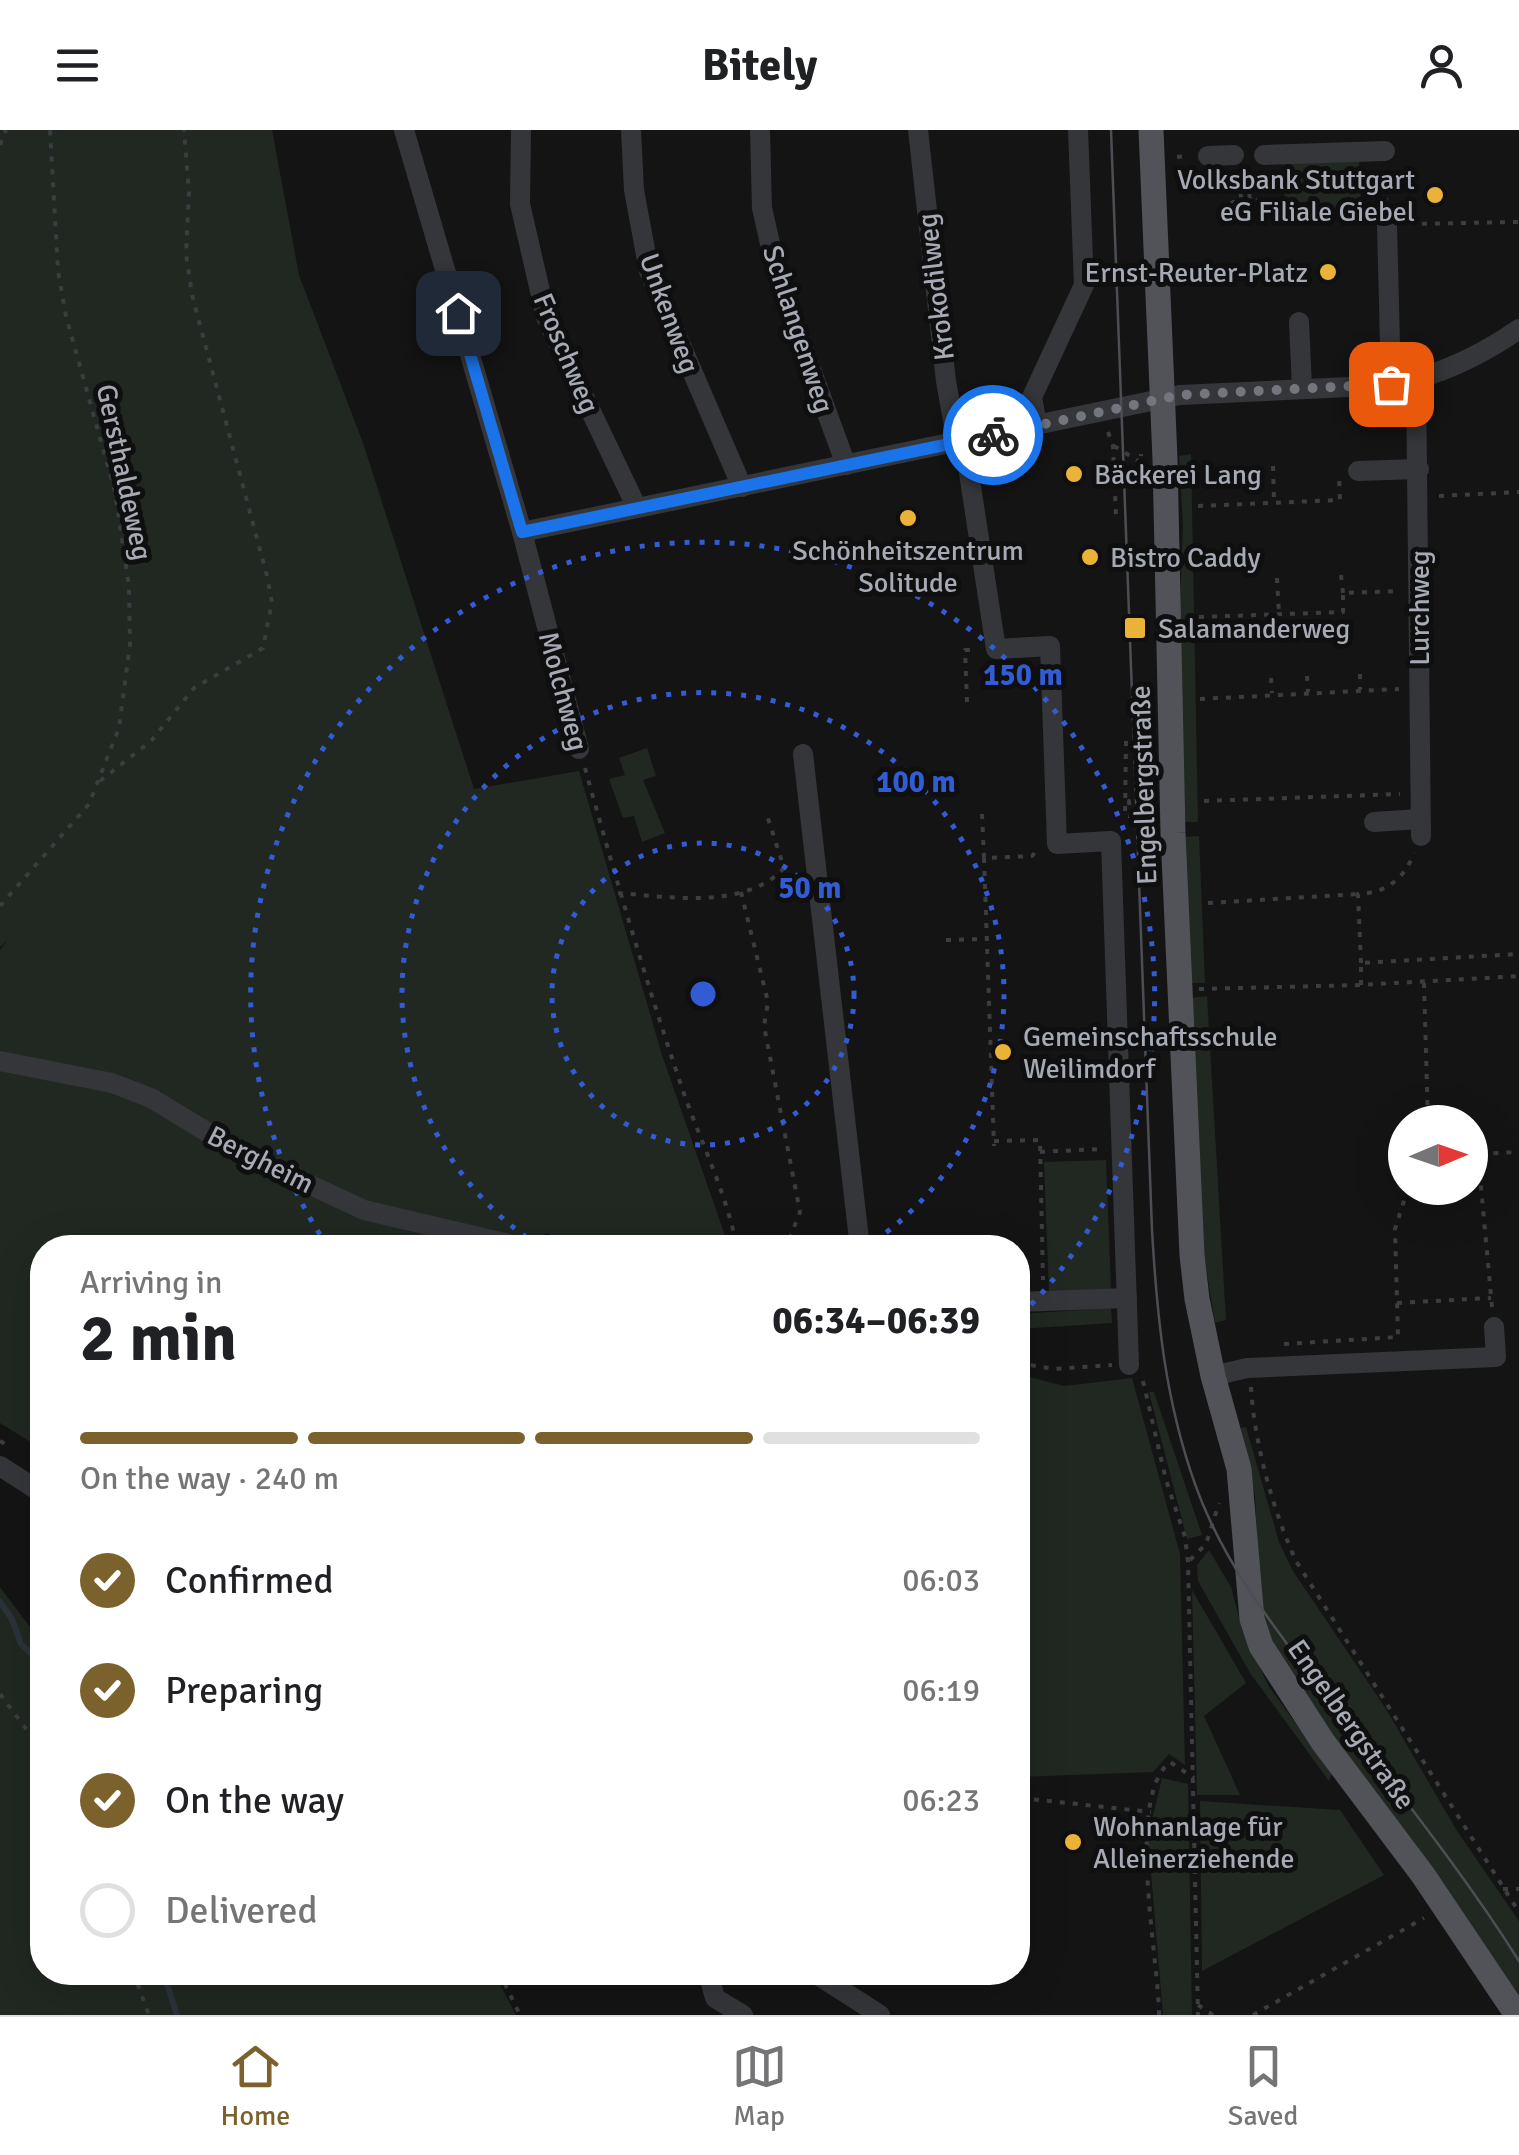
<!DOCTYPE html>
<meta charset="utf-8">
<style>
:root{--surface:#fff;--page:#f2f2f2;--text:#202124;--muted:#757577;--line:#e0e0e0;--accent:#7b622d}
body{margin:0;font-family:Signika,sans-serif;background:var(--page);color:var(--text);height:100vh;display:flex;flex-direction:column;font-size:38px;white-space:nowrap}
*{box-sizing:border-box;margin:0}
p{font-size:32px;color:var(--muted)}
.icon{flex:none;width:55px;height:55px;fill:none;stroke:currentColor;stroke-width:2;stroke-linecap:round;stroke-linejoin:round}
.map{position:relative;flex:1;overflow:hidden}
.side{position:absolute;left:30px;top:1105px;width:1000px;height:750px;display:flex;flex-direction:column;background:var(--surface);border-radius:40px;box-shadow:0 10px 40px #0002}
.side>*{flex:none}
.needle{width:65px;rotate:88deg}
.controls{position:absolute;left:1388px;top:975px;display:grid;gap:20px}
.controls a{display:grid;place-items:center;width:100px;height:100px;border-radius:50%;background:var(--surface);box-shadow:0 10px 40px #0002;font-size:50px}
.pin{position:absolute;display:grid;place-items:center;width:85px;height:85px;color:#fff;margin:-42px;border-radius:20px;box-shadow:0 5px 15px #0006}
.courier{position:absolute;display:grid;place-items:center;width:100px;height:100px;margin:-50px;border:8px solid #1a73e8;border-radius:50%;background:#fff;color:#222;box-shadow:0 2px 12px #0007}
.overview em{font-style:normal;font-weight:700}
.overview div{display:flex;flex-direction:column-reverse}
.overview{display:flex;align-items:center;justify-content:space-between;height:170px;padding:0 50px}
h1{font-size:65px;font-weight:700;line-height:75px}
.bar{display:grid;grid-template-columns:repeat(4,1fr);gap:15px 10px;align-content:center;height:120px;padding:0 50px}
.bar i{height:12px;border-radius:8px;background:var(--line)}
.bar .on{background:var(--accent)}
.bar p{grid-column:span 4}
ol{padding:0 50px;list-style:none}
li{display:flex;align-items:center;gap:30px;height:110px}
li p{margin-inline-start:auto}
li .icon{padding:10px;border-radius:50%;background:var(--accent);color:#fff;stroke-width:4}
li:last-child{color:var(--muted)}
li i{width:55px;height:55px;border:5px solid var(--line);border-radius:50%}
header{display:flex;justify-content:space-between;align-items:center;height:130px;padding:0 50px;background:var(--surface);font-size:45px;font-weight:700}
.tabs{display:flex;justify-content:space-around;align-items:center;height:140px;border-top:2px solid var(--line);background:var(--surface);font-size:28px;color:var(--muted)}
.tabs a{display:grid;justify-items:center;gap:5px}
.tabs .on{color:var(--accent)}
.map>svg:first-child{display:block}
.green{fill:#202821}
.lines{fill:none;stroke-linecap:round;stroke-linejoin:round}
.stream{stroke:#2b3239;stroke-width:6}
.path{stroke:#3b3d41;stroke-width:4;stroke-dasharray:5 8;stroke-linecap:butt}
.minor{stroke:#35363a;stroke-width:20}
.major{stroke:#515359;stroke-width:25}
.tram{stroke:#4c4e53;stroke-width:2.5}
.done{stroke:#73767d;stroke-width:10;stroke-dasharray:0 18}
.route{stroke:#1a73e8;stroke-width:12}
.ring{fill:none;stroke:#325cd3;stroke-width:5;stroke-dasharray:5 10}
.poi-dot{fill:#eab237;stroke:#0f0f10;stroke-width:4}
.labels{text-anchor:middle;stroke-width:10;stroke-linejoin:round;paint-order:stroke}
.poi-label{font-size:28px;fill:#a6aab5;stroke:#0f0f10;text-anchor:start}
.street-label{font-size:28px;fill:#a6aab5;stroke:#0f0f10}
.centre{fill:#325cd3;stroke:#0f0f10;stroke-width:5}
.ring-label{font-size:30px;text-anchor:middle;font-weight:bold;fill:#325cd3;stroke:#0f0f10;stroke-width:10;stroke-linejoin:round;paint-order:stroke}
</style>
<header><svg class="icon" aria-label="menu" viewBox="0 0 24 24"><path d="M4 6h16M4 12h16M4 18h16"/></svg>Bitely<svg class="icon" aria-label="person" viewBox="0 0 24 24"><circle cx="12" cy="8" r="4"/><path d="M4 21q1-7 8-7t8 7"/></svg></header>
<div class="map">
<svg width="1519" height="1885" viewBox="0 0 1519 1885">
<rect width="100%" height="100%" fill="#141415"/>
<g class="green">
<path d="M0 0H272L299 145 363 313 474 659 579 641 662 925 729 1117H589L545 1103 542 1118H42V1319L0 1293V820L7 811 0 817Z"/>
<path d="M1359 30 1361 79 1285 82 1283 33Z"/>
<path d="M1191 324 1198 692H1185L1179 496 1183 395 1179 326Z"/>
<path d="M647 618 656 646 643 650 665 703 642 712 634 686 623 688 609 649 625 645 619 628Z"/>
<path d="M1199 706 1205 853H1190L1184 707Z"/>
<path d="M1207 866 1226 1190 1215 1193 1203 1119 1191 868Z"/>
<path d="M1106 1030 1111 1159 1049 1162 1044 1032Z"/>
<path d="M1111 1178 1112 1193 1018 1199V1184Z"/>
<path d="M1018 1244 1064 1256 1132 1248 1180 1424 1185 1635 1169 1624 1153 1642 1018 1647Z"/>
<path d="M1149 1262H1154L1202 1405 1187 1409Z"/>
<path d="M1246 1297 1279 1412 1293 1441 1386 1579 1457 1701 1519 1791V1865L1282 1534 1261 1484 1255 1366 1241 1298Z"/>
<path d="M1209 1420 1231 1457 1242 1499 1268 1555 1332 1644 1329 1651 1250 1543 1198 1451 1197 1435Z"/>
<path d="M0 1457 42 1513V1842L494 1843 516 1885H0Z"/>
<path d="M1192 1460 1246 1553 1204 1586 1240 1665H1197Z"/>
<path d="M1162 1648 1188 1654 1192 1885H1163L1148 1707Z"/>
<path d="M1200 1671 1340 1680 1384 1745 1202 1841Z"/>
</g>
<g class="lines">
<g class="stream">
<path d="M0 1472 12 1489 21 1514 42 1534"/>
<path d="M163 1842 177 1885"/>
</g>
<g class="path">
<path d="M0 15 6 0"/>
<path d="M1177 27 1189 26"/>
<path d="M1247 38 1250 71 1260 70 1259 44"/>
<path d="M1385 42 1386 77"/>
<path d="M1231 45 1232 72H1241L1240 41"/>
<path d="M1409 94 1519 92"/>
<path d="M1108 302 1113 316 1116 386"/>
<path d="M1114 316 1140 332"/>
<path d="M1273 336 1274 372"/>
<path d="M1141 352V324"/>
<path d="M1439 366 1519 362"/>
<path d="M1198 376 1340 370 1339 346"/>
<path d="M1341 445 1343 463"/>
<path d="M1277 448 1279 484"/>
<path d="M1199 487 1343 482V463L1400 461"/>
<path d="M997 540 998 566"/>
<path d="M1360 544V560"/>
<path d="M1307 546 1308 562"/>
<path d="M1271 548 1272 563"/>
<path d="M1200 569 1399 559"/>
<path d="M967 572 965 520H978"/>
<path d="M1126 611 1125 686H1130L1129 671 1151 685"/>
<path d="M585 638C614 743 645 848 680 952 698 1007 726 1060 737 1118"/>
<path d="M100 651 151 611 194 558 263 518 272 472 267 446 192 165 186 124 189 62 184 0"/>
<path d="M1204 671 1400 664"/>
<path d="M982 684 984 728 1032 726 1039 718"/>
<path d="M984 728 994 1016"/>
<path d="M741 762 768 872 764 896 800 1082 786 1118"/>
<path d="M618 763C669 767 745 780 784 738L767 685"/>
<path d="M1208 773 1358 764"/>
<path d="M0 776 89 674 119 598 130 514 129 456 115 362 66 186 58 141 50 0"/>
<path d="M946 810 987 809"/>
<path d="M1361 833 1358 764C1385 763 1404 750 1414 723"/>
<path d="M1424 853 1428 992"/>
<path d="M1361 855V833L1519 824"/>
<path d="M1199 859 1361 855 1519 846"/>
<path d="M994 1011 1040 1010 1043 1150"/>
<path d="M1040 1022 1100 1019"/>
<path d="M1397 1173 1491 1168"/>
<path d="M1492 1177 1478 1024 1519 1022"/>
<path d="M1284 1214 1398 1207 1395 1099 1408 1058"/>
<path d="M1018 1233 1054 1239 1112 1235"/>
<path d="M1143 1251 1166 1350 1185 1407 1188 1432 1198 1885"/>
<path d="M1251 1257C1254 1312 1273 1381 1296 1431L1519 1782"/>
<path d="M0 1311 9 1316"/>
<path d="M1190 1430 1206 1414 1219 1373"/>
<path d="M0 1564 42 1620"/>
<path d="M1021 1668 1151 1682"/>
<path d="M1503 1759H1519"/>
<path d="M133 1842 149 1885"/>
<path d="M499 1842 520 1885"/>
<path d="M1198 1875 1213 1885"/>
<path d="M1159 1885C1159 1829 1125 1668 1170 1632L1194 1648"/>
<path d="M1253 1885 1424 1788"/>
</g>
<g class="minor">
<path d="M404 0 522 402 579 619"/>
<path d="M521 0 520 74 546 187 637 378"/>
<path d="M631 0 634 60 649 141 742 357"/>
<path d="M760 0 762 78 778 149 846 335"/>
<path d="M918 0 946 251 957 313"/>
<path d="M1264 25 1385 21"/>
<path d="M1208 26 1234 25"/>
<path d="M1387 95 1391 255"/>
<path d="M1299 192 1302 258"/>
<path d="M1416 250 1421 706"/>
<path d="M1037 295 1032 267 1084 155 1078 0"/>
<path d="M964 311 996 519 1050 516 1057 714 1111 711 1129 1235"/>
<path d="M1358 341 1419 339"/>
<path d="M522 402 1180 265 1391 255C1436 247 1482 225 1519 199"/>
<path d="M803 624 860 1118"/>
<path d="M1374 692 1420 689"/>
<path d="M0 931 112 953 151 968 240 1022 364 1080 526 1118"/>
<path d="M1018 1172 1127 1168"/>
<path d="M1213 1246 1247 1238 1496 1227 1494 1197"/>
<path d="M0 1336 42 1363"/>
<path d="M708 1842 715 1868 743 1885"/>
<path d="M813 1842 880 1885"/>
</g>
<path class="major" d="M1151 0 1165 329 1173 703 1192 1125 1197 1169 1213 1246 1239 1339 1252 1489 1261 1516 1323 1612 1423 1745 1517 1885"/>
<path class="tram" d="M1111 0 1152 1100C1157 1187 1165 1270 1195 1354 1221 1428 1270 1492 1317 1554 1385 1646 1458 1734 1519 1831"/>
</g>
<g class="lines">
<path class="done" d="M993 305 1180 265 1391 254"/>
<path class="route" d="M458 183 522 402 993 305"/>
</g>
<g class="ring">
<circle cx="703" cy="864" r="151"/>
<path d="M539 1116A301 301 0 1 1 867 1116"/>
<path d="M328 1117A452 452 0 1 1 1020 1186"/>
</g>
<g class="poi-dot">
<circle cx="1435" cy="65" r="10"/>
<circle cx="1328" cy="142" r="10"/>
<circle cx="1074" cy="344" r="10"/>
<circle cx="908" cy="388" r="10"/>
<circle cx="1090" cy="427" r="10"/>
<rect x="1123" y="486" width="24" height="24" rx="5"/>
<circle cx="1003" cy="922" r="10"/>
<circle cx="1073" cy="1712" r="10"/>
</g>
<g class="labels">
<g class="poi-label">
<text x="1415" y="59" text-anchor="end">Volksbank Stuttgart<tspan x="1415" dy="32">eG Filiale Giebel</tspan></text>
<text x="1308" y="152" text-anchor="end">Ernst-Reuter-Platz</text>
<text x="1094" y="354">Bäckerei Lang</text>
<text x="908" y="430" text-anchor="middle">Schönheitszentrum<tspan x="908" dy="32">Solitude</tspan></text>
<text x="1110" y="437">Bistro Caddy</text>
<text x="1158" y="508">Salamanderweg</text>
<text x="1023" y="916">Gemeinschaftsschule<tspan x="1023" dy="32">Weilimdorf</tspan></text>
<text x="1093" y="1706">Wohnanlage für<tspan x="1093" dy="32">Alleinerziehende</tspan></text>
</g>
<g class="street-label">
<text transform="translate(935 157) rotate(-97)" y="10">Krokodilweg</text>
<text transform="translate(670 183) rotate(70)" y="10">Unkenweg</text>
<text transform="translate(799 199) rotate(72)" y="10">Schlangenweg</text>
<text transform="translate(567 223) rotate(67)" y="10">Froschweg</text>
<text transform="translate(125 342) rotate(78)" y="10">Gersthaldeweg</text>
<text transform="translate(1419 478) rotate(-90)" y="10">Lurchweg</text>
<text transform="translate(564 561) rotate(75)" y="10">Molchweg</text>
<text transform="translate(1143 655) rotate(-92)" y="10">Engelbergstraße</text>
<text transform="translate(261 1029) rotate(27)" y="10">Bergheim</text>
<text transform="translate(1352 1594) rotate(55)" y="10">Engelbergstraße</text>
</g>
</g>
<circle cx="703" cy="864" r="15" class="centre"/>
<g class="ring-label">
<text x="1023" y="555">150 m</text>
<text x="916" y="662">100 m</text>
<text x="810" y="768">50 m</text>
</g>
</svg>
<div class="controls">
<a><svg class="needle" viewBox="-14 -14 28 28"><path d="M0-13l5 13h-10z" fill="#e53935"/><path d="M0 13l5-13h-10z" fill="#757577"/></svg></a>
</div>
<div class="pin" style="left:1391px;top:254px;background:#ea580c"><svg class="icon" aria-label="bag" viewBox="0 0 24 24"><path d="M5 8h14l-1 12H6zM9 8a3 3 0 0 1 6 0"/></svg></div>
<div class="pin" style="left:458px;top:183px;background:#1f2937"><svg class="icon" aria-label="home" viewBox="0 0 24 24"><path d="M3 11l9-7 9 7M6 9v11h12V9"/></svg></div>
<div class="courier" style="left:993px;top:305px"><svg class="icon" aria-label="bike" viewBox="0 0 24 24"><circle cx="6" cy="16" r="4"/><circle cx="18" cy="16" r="4"/><path d="M6 16l4-8h5l3 8M10 8l3 8H6M13 5h3"/></svg></div>
<section class="side">
<div class="overview"><div><h1>2 min</h1><p>Arriving in</p></div><em>06:34–06:39</em></div>
<div class="bar"><i class="on"></i><i class="on"></i><i class="on"></i><i></i><p>On the way · 240 m</p></div>
<ol>
<li><svg class="icon" aria-label="check" viewBox="0 0 24 24"><path d="M5 12l5 5 9-10"/></svg>Confirmed<p>06:03</p></li>
<li><svg class="icon" aria-label="check" viewBox="0 0 24 24"><path d="M5 12l5 5 9-10"/></svg>Preparing<p>06:19</p></li>
<li><svg class="icon" aria-label="check" viewBox="0 0 24 24"><path d="M5 12l5 5 9-10"/></svg>On the way<p>06:23</p></li>
<li><i></i>Delivered</li>
</ol>
</section>
</div>
<nav class="tabs">
<a class="on"><svg class="icon" aria-label="home" viewBox="0 0 24 24"><path d="M3 11l9-7 9 7M6 9v11h12V9"/></svg>Home</a>
<a><svg class="icon" aria-label="map" viewBox="0 0 24 24"><path d="M3 6l6-2 6 2 6-2v14l-6 2-6-2-6 2zM9 4v14M15 6v14"/></svg>Map</a>
<a><svg class="icon" aria-label="saved" viewBox="0 0 24 24"><path d="M7 4h10v16l-5-4-5 4z"/></svg>Saved</a>
</nav>
